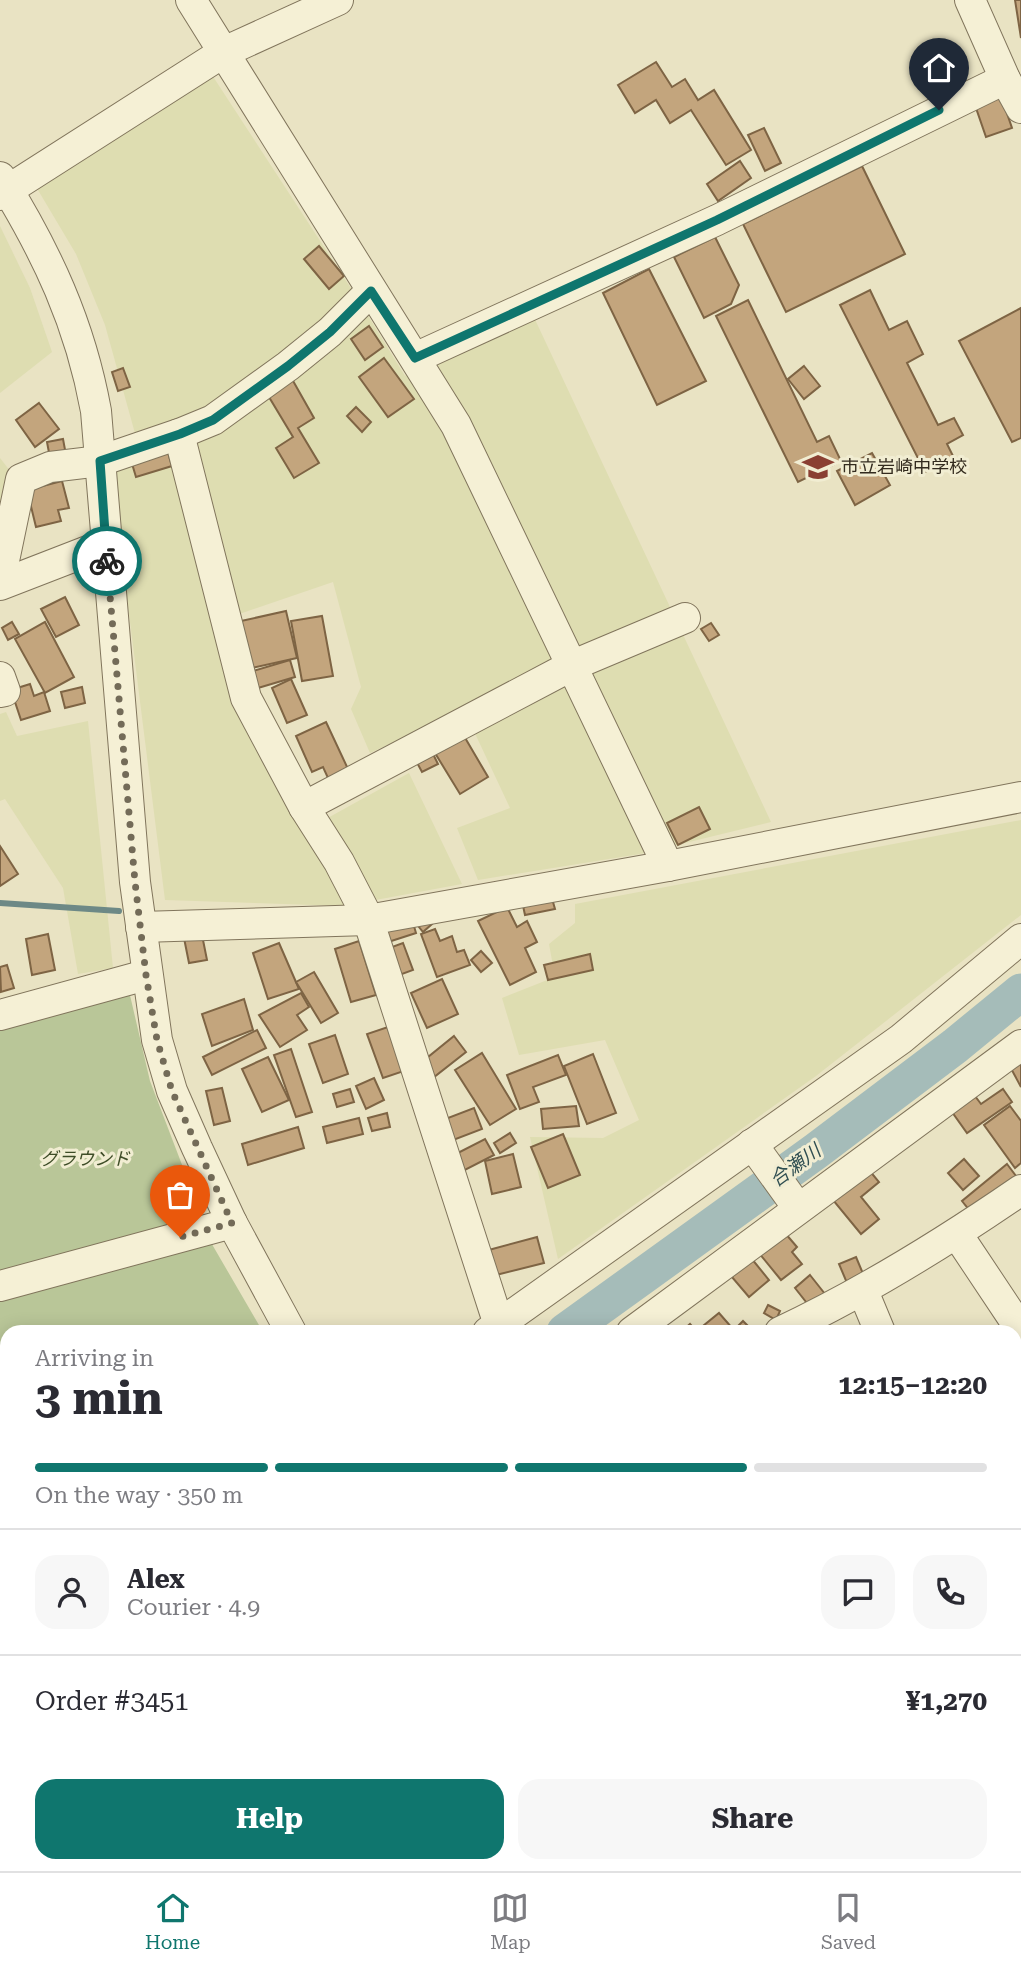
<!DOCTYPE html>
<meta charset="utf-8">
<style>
:root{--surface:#fff;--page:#f7f7f7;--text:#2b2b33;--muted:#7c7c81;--line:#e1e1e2;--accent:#0f766e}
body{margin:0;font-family:"Roboto Serif","Noto Sans JP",serif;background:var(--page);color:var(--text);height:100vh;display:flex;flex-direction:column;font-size:26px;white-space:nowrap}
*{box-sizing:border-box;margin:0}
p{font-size:23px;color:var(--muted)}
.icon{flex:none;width:38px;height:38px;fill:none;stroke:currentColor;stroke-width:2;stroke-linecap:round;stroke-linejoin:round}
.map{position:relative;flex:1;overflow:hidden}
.side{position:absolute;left:0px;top:1325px;width:1022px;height:548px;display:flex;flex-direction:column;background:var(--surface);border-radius:21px 21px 0 0;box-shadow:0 4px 18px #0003}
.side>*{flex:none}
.pin{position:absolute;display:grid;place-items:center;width:60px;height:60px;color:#fff;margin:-72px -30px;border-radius:50% 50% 50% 0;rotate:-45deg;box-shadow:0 0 7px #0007}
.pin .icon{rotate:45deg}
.courier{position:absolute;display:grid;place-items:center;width:70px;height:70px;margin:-35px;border:5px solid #0f766e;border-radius:50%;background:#fff;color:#222;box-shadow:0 2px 9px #0007}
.overview em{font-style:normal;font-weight:700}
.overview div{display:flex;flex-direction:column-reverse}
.overview{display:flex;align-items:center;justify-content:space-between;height:119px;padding:0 35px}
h1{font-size:46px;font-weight:700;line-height:52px}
.bar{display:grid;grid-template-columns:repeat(4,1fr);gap:10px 7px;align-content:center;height:84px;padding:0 35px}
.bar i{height:9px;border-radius:5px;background:var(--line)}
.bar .active{background:var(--accent)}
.bar p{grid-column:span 4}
.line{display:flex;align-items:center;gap:18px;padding:0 35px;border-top:2px solid var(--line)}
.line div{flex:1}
.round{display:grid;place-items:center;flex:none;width:74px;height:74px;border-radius:21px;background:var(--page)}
.cta{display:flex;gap:14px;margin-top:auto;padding:14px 35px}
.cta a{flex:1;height:80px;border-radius:21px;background:var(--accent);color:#fff;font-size:28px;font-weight:700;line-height:80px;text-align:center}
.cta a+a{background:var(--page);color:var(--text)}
.menu{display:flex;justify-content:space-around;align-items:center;height:98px;border-top:2px solid var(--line);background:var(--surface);font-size:19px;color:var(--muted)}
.menu a{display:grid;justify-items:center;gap:4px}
.menu .active{color:var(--accent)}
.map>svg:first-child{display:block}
.farmland{fill:#deddb1}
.green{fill:#b9c698}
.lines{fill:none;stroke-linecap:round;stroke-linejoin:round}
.stream{stroke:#6d8986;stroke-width:6}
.river{stroke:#a5bcb9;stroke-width:37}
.building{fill:#c3a57d;stroke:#7e6444;stroke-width:2}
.minor-casing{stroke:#81755c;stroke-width:32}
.minor{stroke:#f5f0d5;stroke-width:30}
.done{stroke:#736b58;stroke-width:7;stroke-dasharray:0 12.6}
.route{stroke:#0f766e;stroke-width:9}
.labels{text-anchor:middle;stroke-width:6;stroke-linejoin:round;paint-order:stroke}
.poi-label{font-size:18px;fill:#332b1e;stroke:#f1edd2;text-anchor:start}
.park-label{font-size:18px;font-style:italic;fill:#3e4d27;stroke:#f1edd2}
.water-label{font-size:19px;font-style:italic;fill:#2f4e51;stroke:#f1edd2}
</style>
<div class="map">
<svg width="1021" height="1871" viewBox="0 0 1021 1871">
<rect width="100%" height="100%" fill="#e9e3c3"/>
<g class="farmland">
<path d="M212 75 356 296 405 376 428 360 531 311 771 822 640 854 478 880 457 828 510 808 464 710 370 753 351 709 361 687 333 582 216 622 306 830 409 773 462 884 343 906 165 900 110 463 136 437 105 325 76 254 32 180Z"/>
<path d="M0 226 30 288 52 352 0 393Z"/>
<path d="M0 458 14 476 0 539Z"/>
<path d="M6 712 17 736 88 721 113 968 78 974 63 888 5 799 0 801V714Z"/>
<path d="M1021 820V915L816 1076 558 1259 530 1137 603 1138 639 1120 605 1040 519 1055 502 998 555 977 549 944 575 923V904Z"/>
</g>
<path class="green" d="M129 991 150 1081 213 1246 263 1332H7V1438L0 1439V1023Z"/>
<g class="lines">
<path class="stream" d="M0 903 119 911"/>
<g class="river">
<path d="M565 1332 816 1151 955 1046 1021 992"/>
<path d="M0 1642 7 1638"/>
</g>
</g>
<g class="building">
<path d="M1015 0H1021V38Z"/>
<path d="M656 62 672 87 685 79 698 100 714 90 751 150 726 165 691 110 670 123 656 100 635 113 618 85Z"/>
<path d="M1001 96 1012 128 986 137 975 105Z"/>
<path d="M764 128 781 163 765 171 748 135Z"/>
<path d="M740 161 751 178 718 201 707 184Z"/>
<path d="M862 166 905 254 786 312 743 224Z"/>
<path d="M715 237 739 285 731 304 704 318 674 257Z"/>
<path d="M319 246 344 276 329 289 304 259Z"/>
<path d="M649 269 706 381 657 405 603 293Z"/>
<path d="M870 290 889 330 907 321 923 354 907 363 938 425 954 418 963 435 947 444 954 458 925 472 840 305Z"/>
<path d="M748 300 817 442 829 436 841 461 798 482 716 316Z"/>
<path d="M1021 308V438L1012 442 959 341Z"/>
<path d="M369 326 383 347 365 360 351 339Z"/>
<path d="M384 358 414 399 388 417 359 377Z"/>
<path d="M804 366 820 386 804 399 788 379Z"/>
<path d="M123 368 130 387 118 391 112 372Z"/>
<path d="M288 372 314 418 298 428 319 463 294 478 276 448 293 437 263 387Z"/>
<path d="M39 403 59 429 35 447 16 420Z"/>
<path d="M356 407 371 422 362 432 347 416Z"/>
<path d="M63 439 66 455 50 458 47 442Z"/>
<path d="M166 446 172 466 136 477 130 457Z"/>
<path d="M872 453 890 485 855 505 837 471Z"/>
<path d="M62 481 69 508 58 510 61 521 36 527 27 490Z"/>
<path d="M65 597 79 625 56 637 41 609Z"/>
<path d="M286 611 297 658 252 668 241 621Z"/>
<path d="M322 616 333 676 302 681 291 621Z"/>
<path d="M12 622 19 634 8 640 2 628Z"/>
<path d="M45 622 74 677 45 693 15 639Z"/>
<path d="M711 623 719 635 709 641 701 629Z"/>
<path d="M290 660 295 677 258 688 253 671Z"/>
<path d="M291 679 307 715 287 723 272 688Z"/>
<path d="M30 684 34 696 44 692 50 711 21 720 11 690Z"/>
<path d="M82 687 85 703 65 708 61 692Z"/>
<path d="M326 722 348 769 328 778 323 767 312 772 296 736Z"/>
<path d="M464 736 488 777 460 794 435 753Z"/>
<path d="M430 748 438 764 422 772 414 757Z"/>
<path d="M699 807 710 829 678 845 667 823Z"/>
<path d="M0 846 18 874 0 886Z"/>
<path d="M551 895 555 909 525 915 522 901Z"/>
<path d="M507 907 517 927 527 921 537 942 525 948 536 972 510 985 478 921Z"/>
<path d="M425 914 432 924 423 932 415 922Z"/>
<path d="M411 916 416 933 379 945 373 927Z"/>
<path d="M435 929 440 941 452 936 457 952 464 950 470 965 437 977 421 934Z"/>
<path d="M201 930 207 960 189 963 183 933Z"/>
<path d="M48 934 55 970 32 975 26 939Z"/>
<path d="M359 941 376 995 351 1002 335 949Z"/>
<path d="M279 943 299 989 268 999 253 953Z"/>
<path d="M403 943 413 970 391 978 381 951Z"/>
<path d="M481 951 492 963 481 972 471 960Z"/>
<path d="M590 954 593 970 548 980 544 965Z"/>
<path d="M7 965 14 988 1 992 0 967Z"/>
<path d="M314 972 338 1013 321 1023 296 982Z"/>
<path d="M442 979 458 1014 427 1028 411 993Z"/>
<path d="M301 993 309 1007 297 1015 307 1030 280 1047 259 1015Z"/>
<path d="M244 999 253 1030 212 1046 202 1014Z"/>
<path d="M391 1026 407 1070 383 1078 367 1034Z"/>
<path d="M257 1030 266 1048 212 1075 203 1057Z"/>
<path d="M335 1035 348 1074 323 1083 309 1044Z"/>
<path d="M454 1036 466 1052 429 1081 417 1066Z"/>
<path d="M291 1049 312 1112 296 1117 274 1055Z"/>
<path d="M482 1053 516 1109 490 1125 455 1070Z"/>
<path d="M593 1054 616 1113 587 1124 564 1066Z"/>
<path d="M558 1055 566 1075 533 1087 539 1102 520 1109 507 1075Z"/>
<path d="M1021 1056V1087L1008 1063Z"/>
<path d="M268 1057 289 1100 262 1112 242 1069Z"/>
<path d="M374 1078 384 1100 366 1109 356 1086Z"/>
<path d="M222 1088 230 1121 214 1125 206 1091Z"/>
<path d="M350 1089 354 1102 337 1107 333 1094Z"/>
<path d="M1003 1089 1012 1102 967 1133 952 1112 975 1096 981 1104Z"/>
<path d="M576 1106 579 1126 543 1129 541 1109Z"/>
<path d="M1010 1106 1021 1121V1163L1015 1168 984 1125Z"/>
<path d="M474 1108 482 1129 448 1142 440 1121Z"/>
<path d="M387 1113 390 1127 372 1131 368 1118Z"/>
<path d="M359 1118 363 1134 327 1143 323 1127Z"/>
<path d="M298 1127 304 1148 248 1165 242 1144Z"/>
<path d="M510 1133 516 1143 500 1153 494 1143Z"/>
<path d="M563 1134 580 1175 548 1188 531 1147Z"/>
<path d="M485 1139 494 1155 457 1174 448 1158Z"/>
<path d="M513 1154 521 1187 492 1194 485 1161Z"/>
<path d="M964 1159 979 1176 963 1190 948 1173Z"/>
<path d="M864 1164 879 1182 861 1197 879 1219 861 1234 828 1194Z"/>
<path d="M1007 1164 1019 1180 974 1216 962 1201Z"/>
<path d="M779 1226 797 1247 792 1252 802 1264 781 1280 754 1247Z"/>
<path d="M537 1237 544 1263 492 1276 485 1251Z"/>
<path d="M747 1253 769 1280 749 1297 726 1270Z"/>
<path d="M856 1257 864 1276 847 1283 839 1264Z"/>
<path d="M810 1275 829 1299 814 1312 795 1288Z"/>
<path d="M768 1305 780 1311 776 1320 764 1313Z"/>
<path d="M719 1313 733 1329 730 1332H707L703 1326Z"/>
<path d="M743 1321 754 1332H732Z"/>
<path d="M690 1324 697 1332H681Z"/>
<path d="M6 1504 7 1564 0 1566V1505Z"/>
<path d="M1015 1527 1021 1533V1538L1015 1544Z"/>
<path d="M7 1687V1734L0 1714V1689Z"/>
<path d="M7 1853V1866H16L18 1871H0V1855Z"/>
<path d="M154 1866H174L176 1871H147L155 1868Z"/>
<path d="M487 1866H515L518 1871H490Z"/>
<path d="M596 1866H637L639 1871H598Z"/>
<path d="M650 1866H676L666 1871H653Z"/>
<path d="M700 1866H721L725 1871H703Z"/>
<path d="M738 1866H759L762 1871H742Z"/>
<path d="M847 1866H858L861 1871H838Z"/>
</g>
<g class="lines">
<g class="minor-casing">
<g id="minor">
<path d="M191 0 456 425 668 866"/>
<path d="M970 0 1005 79 1021 108"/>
<path d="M0 177C47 253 80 323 96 411L135 882 157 1040 172 1091 197 1148 232 1223 291 1332"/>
<path d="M0 195 224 52 338 0"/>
<path d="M415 358 717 220 1005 79"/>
<path d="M179 434 246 698 304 807 339 862 367 916 499 1325"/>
<path d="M0 580 21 479 50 467 100 461 179 434 213 420 288 366 330 332 371 291"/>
<path d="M0 585 106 544"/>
<path d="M0 677 5 691 0 692"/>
<path d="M304 807 571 666 685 618"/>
<path d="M141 927 368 920 668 866 1021 797"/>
<path d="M0 1015 146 975"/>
<path d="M752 1144 798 1208"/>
<path d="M957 1234 1021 1330"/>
<path d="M0 1286 232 1223"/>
<path d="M863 1291 880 1332"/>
<path d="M488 1332 901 1039 1021 939"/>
<path d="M632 1332 1021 1045"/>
<path d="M780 1332C865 1292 944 1243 1021 1190"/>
<path d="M0 1590 7 1587"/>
<path d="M1015 1666 1021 1684"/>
<path d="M0 1683 7 1680"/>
<path d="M0 1849 7 1847"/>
<path d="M44 1866 45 1871"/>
<path d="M196 1866 197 1871"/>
<path d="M547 1866 550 1871"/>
<path d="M886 1866 888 1871"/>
<path d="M786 1871 798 1866"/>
</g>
</g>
<use href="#minor" class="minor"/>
</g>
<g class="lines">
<path class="done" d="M107 561 135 882 146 975 157 1040 172 1091 232 1223 180 1237"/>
<path class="route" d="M107 561 100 461 180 434 213 420 288 366 330 332 371 291 415 358 717 220 939 110"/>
</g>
<defs>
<g id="school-bare" transform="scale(2.415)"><path d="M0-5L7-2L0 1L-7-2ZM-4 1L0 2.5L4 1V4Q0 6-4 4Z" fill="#8a3f32" stroke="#f1edd2" stroke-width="2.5" paint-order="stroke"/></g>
</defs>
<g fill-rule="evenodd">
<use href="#school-bare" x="818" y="467"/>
</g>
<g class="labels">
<g class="poi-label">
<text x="841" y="473">市立岩崎中学校</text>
</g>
<g class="park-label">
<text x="85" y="1165">グラウンド</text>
</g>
<g class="water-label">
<text transform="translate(795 1165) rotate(-36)" y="7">合瀬川</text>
</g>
</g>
</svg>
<div class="pin" style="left:180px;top:1237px;background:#ea580c"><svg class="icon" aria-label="bag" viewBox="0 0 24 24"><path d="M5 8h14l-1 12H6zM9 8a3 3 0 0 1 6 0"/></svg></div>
<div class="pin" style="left:939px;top:110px;background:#1f2937"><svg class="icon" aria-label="home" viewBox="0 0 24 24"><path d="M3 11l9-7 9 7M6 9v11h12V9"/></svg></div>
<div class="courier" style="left:107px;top:561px"><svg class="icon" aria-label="bike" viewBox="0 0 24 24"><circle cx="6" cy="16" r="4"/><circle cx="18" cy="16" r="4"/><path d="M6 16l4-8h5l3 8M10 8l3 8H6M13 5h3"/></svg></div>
<section class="side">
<div class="overview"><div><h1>3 min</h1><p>Arriving in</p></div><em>12:15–12:20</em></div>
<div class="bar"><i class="active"></i><i class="active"></i><i class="active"></i><i></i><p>On the way · 350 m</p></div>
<div class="line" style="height:126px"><a class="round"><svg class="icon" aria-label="person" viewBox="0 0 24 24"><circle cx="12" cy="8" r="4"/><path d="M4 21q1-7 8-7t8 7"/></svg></a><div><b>Alex</b><p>Courier · 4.9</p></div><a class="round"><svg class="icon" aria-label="chat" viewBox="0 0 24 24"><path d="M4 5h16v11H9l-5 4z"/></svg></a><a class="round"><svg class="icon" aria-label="phone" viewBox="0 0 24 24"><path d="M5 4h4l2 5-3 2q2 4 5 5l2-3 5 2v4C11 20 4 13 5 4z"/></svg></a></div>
<div class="line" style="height:91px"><div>Order #3451</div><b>¥1,270</b></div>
<div class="cta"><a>Help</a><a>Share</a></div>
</section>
</div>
<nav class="menu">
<a class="active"><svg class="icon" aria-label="home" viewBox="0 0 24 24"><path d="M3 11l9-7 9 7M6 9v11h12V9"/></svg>Home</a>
<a><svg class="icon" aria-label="map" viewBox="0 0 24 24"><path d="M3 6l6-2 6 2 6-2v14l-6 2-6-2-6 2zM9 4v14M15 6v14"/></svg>Map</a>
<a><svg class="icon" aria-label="saved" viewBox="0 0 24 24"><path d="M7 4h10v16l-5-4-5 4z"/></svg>Saved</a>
</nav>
